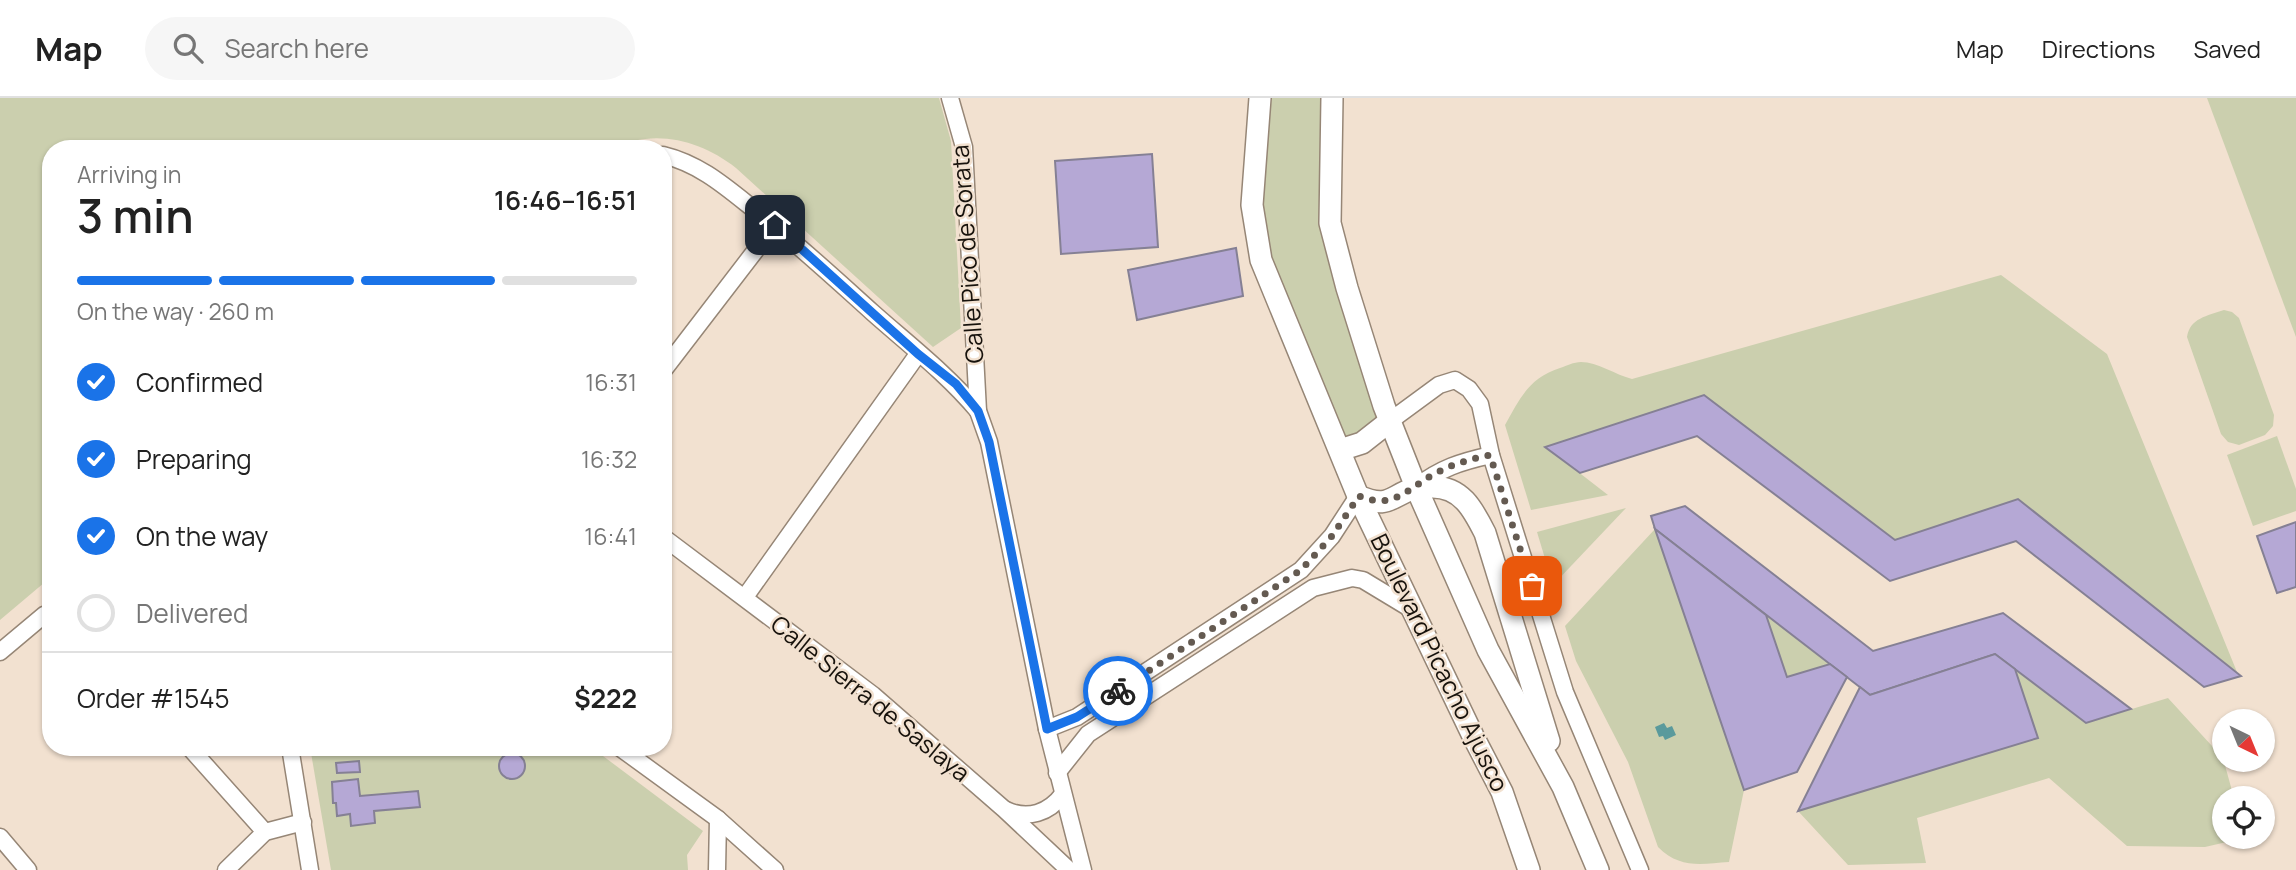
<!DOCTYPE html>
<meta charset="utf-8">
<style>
:root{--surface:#fff;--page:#f6f6f6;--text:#222;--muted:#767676;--line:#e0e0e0;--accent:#1a73e8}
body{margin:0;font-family:Manrope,sans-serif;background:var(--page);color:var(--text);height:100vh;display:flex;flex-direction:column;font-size:26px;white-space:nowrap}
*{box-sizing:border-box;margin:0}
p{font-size:23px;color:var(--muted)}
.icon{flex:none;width:38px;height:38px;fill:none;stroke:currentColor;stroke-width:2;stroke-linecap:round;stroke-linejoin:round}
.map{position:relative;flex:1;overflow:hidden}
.sheet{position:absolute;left:42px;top:42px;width:630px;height:616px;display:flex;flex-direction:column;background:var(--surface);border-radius:28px;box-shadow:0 2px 5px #0004}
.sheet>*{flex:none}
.needle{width:46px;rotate:137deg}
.buttons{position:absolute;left:2212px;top:611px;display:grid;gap:14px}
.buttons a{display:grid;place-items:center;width:63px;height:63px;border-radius:50%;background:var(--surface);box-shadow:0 2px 5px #0004;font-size:35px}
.pin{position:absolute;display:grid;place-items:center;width:60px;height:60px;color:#fff;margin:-30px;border-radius:14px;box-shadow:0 4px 10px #0006}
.courier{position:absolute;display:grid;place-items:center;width:70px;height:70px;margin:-35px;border:5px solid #1a73e8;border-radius:50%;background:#fff;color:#222;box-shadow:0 2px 9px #0007}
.head em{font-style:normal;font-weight:600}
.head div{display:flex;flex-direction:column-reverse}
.head{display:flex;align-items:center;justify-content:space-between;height:119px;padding:0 35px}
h1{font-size:46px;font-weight:600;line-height:52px}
.bar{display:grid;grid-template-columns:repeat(4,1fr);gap:10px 7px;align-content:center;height:84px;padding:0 35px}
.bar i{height:9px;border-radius:5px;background:var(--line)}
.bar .active{background:var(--accent)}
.bar p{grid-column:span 4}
.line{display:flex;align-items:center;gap:18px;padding:0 35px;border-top:2px solid var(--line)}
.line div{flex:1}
ol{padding:0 35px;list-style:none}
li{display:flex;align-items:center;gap:21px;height:77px}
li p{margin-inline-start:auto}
li .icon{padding:7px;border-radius:50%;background:var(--accent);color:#fff;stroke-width:4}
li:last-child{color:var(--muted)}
li i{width:38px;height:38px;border:4px solid var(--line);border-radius:50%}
header{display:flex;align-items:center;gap:42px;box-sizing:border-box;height:98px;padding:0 35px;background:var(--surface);border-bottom:2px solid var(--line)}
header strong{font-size:33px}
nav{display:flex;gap:38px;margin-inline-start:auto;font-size:24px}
.search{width:490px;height:63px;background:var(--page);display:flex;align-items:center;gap:18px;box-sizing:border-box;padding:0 24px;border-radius:38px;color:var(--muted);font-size:26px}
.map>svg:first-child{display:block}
.green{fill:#cbcfae}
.water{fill:#5a9a9c}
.building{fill:#b5a8d5;stroke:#858094;stroke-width:2}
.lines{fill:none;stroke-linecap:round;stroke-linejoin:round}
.minor-casing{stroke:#968676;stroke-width:19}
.secondary-casing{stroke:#968676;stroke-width:24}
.minor{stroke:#fff;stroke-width:16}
.secondary{stroke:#fff;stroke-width:21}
.done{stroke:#645a51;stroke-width:7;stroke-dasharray:0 12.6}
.route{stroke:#1a73e8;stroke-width:9}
.labels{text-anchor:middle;stroke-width:5;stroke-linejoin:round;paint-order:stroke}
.street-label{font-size:24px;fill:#17120c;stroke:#f2e1d0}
</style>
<header>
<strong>Map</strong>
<div class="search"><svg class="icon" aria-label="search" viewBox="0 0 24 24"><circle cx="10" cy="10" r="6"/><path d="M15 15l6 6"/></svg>Search here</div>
<nav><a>Map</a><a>Directions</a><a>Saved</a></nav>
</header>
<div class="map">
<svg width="2296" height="772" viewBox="0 0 2296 772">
<rect width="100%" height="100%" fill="#f2e1d0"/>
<g class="green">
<path d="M0 0H939L951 43 961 230 933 249 736 70C700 42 654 30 611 51H51V479L0 522Z"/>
<path d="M1262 0H1332L1329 127 1385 323 1336 346 1265 163 1256 108Z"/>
<path d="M2207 0H2296V239Z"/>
<path d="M2001 177 2107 256 2237 574 2018 401 1895 442 1704 298 1546 349 1608 397 1531 412 1505 327C1520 300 1529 280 1560 270 1566 268 1574 264 1581 264 1597 264 1616 277 1632 281Z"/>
<path d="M2224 212 2232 214 2239 220 2274 317 2273 328 2265 337 2239 347 2228 344 2221 336 2187 239C2190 220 2207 218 2224 212Z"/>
<path d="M2277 338 2296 391V413L2253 428 2227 357Z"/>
<path d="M1626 410 1553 487 1537 434Z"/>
<path d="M1655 431 1744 692 1729 764C1701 766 1680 771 1658 749L1628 664 1576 563 1565 528Z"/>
<path d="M1766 517 1830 566 1787 579Z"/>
<path d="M2015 571 2086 625 2168 600 2223 660 2234 700H2224V738L2244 740 2205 749 2127 748 2049 680 1917 720 1926 765 1848 767 1798 713 2038 640Z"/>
<path d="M310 649H591L703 733 687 757 688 772H331Z"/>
</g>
<path class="water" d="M1664 625 1667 630 1672 628 1676 637 1665 642 1663 638 1659 639 1655 629Z"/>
<g class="building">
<path d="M1152 56 1158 149 1061 156 1055 63Z"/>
<path d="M1236 150 1243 198 1137 222 1128 172Z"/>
<path d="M1704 297 1895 442 2018 401 2241 578 2204 589 2016 443 1890 483 1697 338 1580 375 1545 349Z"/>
<path d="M1685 408 1873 553 2003 515 2131 611 2086 625 1995 556 1870 597 1655 431 1651 418Z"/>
<path d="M2296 424V489L2277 495 2257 438Z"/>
<path d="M1655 431 1766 517 1787 579 1830 566 1847 579 1797 674 1744 692Z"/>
<path d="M1995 556 2015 571 2038 640 1798 713 1860 589 1870 597Z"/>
<circle cx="512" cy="668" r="13"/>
<path d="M359 663 360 674 337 675 336 665Z"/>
<path d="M358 681 360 698 418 693 420 709 374 713 375 725 351 728 350 716 337 718 336 705H333L332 684Z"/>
</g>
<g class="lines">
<g class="minor-casing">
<g id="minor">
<path d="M950 0 964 49 978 313 989 344 1047 631 1083 772"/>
<path d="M663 57C696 65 720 84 746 105 790 139 831 177 872 214 908 246 947 276 978 313"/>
<path d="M663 273 775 127"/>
<path d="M1390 323 1439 287 1455 282 1469 291 1480 306 1491 357 1565 594 1640 772"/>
<path d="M1416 389C1441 370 1460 364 1491 357"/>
<path d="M663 439 873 597 1004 711 1069 772"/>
<path d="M745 499 918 256"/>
<path d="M0 554 44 517 51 515"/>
<path d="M1047 631 1077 619 1301 472 1332 438 1358 398"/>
<path d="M189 649 265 734"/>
<path d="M290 649 310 772"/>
<path d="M619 649 718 721 775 772"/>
<path d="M1057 675 1088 636 1313 490 1352 480 1363 482 1411 511"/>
<path d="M1006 712C1028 722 1049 715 1063 696"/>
<path d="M0 739 28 772"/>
<path d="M226 772 265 734 303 724"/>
<path d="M717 772 718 721"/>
</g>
</g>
<g class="secondary-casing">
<g id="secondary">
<path d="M1260 0 1252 107 1261 162 1358 398 1473 638 1502 694 1529 772"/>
<path d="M1332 0 1330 125 1347 190 1384 308 1416 389 1488 552 1563 689 1598 772"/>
<path d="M1340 352 1362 345 1390 323"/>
<path d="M1358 398C1390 411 1388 399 1415 390 1419 388 1426 389 1431 389 1461 388 1473 411 1485 435L1549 643"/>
</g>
</g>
<use href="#minor" class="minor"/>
<use href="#secondary" class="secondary"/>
</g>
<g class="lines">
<path class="done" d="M1118 593 1301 472 1332 438 1359 398C1395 413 1408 389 1438 374 1455 365 1472 361 1490 357L1532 488"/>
<path class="route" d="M775 127 918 256 956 286 978 313 989 344 1047 631 1077 619 1118 593"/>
</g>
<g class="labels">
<g class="street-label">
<text transform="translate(968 156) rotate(-94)" y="8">Calle Pico de Sorata</text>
<text transform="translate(1439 565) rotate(64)" y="8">Boulevard Picacho Ajusco</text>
<text transform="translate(870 601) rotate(39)" y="8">Calle Sierra de Saslaya</text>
</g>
</g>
</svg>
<div class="buttons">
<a><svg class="needle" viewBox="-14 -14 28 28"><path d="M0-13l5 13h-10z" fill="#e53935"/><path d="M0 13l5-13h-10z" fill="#767676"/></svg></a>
<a><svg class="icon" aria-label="locate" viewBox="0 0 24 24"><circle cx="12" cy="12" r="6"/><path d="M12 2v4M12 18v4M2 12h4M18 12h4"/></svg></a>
</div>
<div class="pin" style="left:1532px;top:488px;background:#ea580c"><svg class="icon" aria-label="bag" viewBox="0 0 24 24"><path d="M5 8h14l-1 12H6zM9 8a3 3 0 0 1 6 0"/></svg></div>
<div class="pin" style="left:775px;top:127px;background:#1f2937"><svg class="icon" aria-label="home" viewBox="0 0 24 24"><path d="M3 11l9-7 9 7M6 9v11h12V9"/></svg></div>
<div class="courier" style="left:1118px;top:593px"><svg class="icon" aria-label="bike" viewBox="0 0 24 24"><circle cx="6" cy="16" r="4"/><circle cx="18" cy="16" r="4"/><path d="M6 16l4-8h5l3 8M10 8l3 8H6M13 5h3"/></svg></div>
<section class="sheet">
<div class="head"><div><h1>3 min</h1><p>Arriving in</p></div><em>16:46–16:51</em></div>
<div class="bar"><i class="active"></i><i class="active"></i><i class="active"></i><i></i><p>On the way · 260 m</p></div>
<ol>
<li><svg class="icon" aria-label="check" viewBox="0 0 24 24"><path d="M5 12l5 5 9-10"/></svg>Confirmed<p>16:31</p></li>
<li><svg class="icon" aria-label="check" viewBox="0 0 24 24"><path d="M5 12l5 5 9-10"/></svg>Preparing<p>16:32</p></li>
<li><svg class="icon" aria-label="check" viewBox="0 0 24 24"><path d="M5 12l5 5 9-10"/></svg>On the way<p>16:41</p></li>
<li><i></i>Delivered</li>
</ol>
<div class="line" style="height:91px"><div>Order #1545</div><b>$222</b></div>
</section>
</div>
